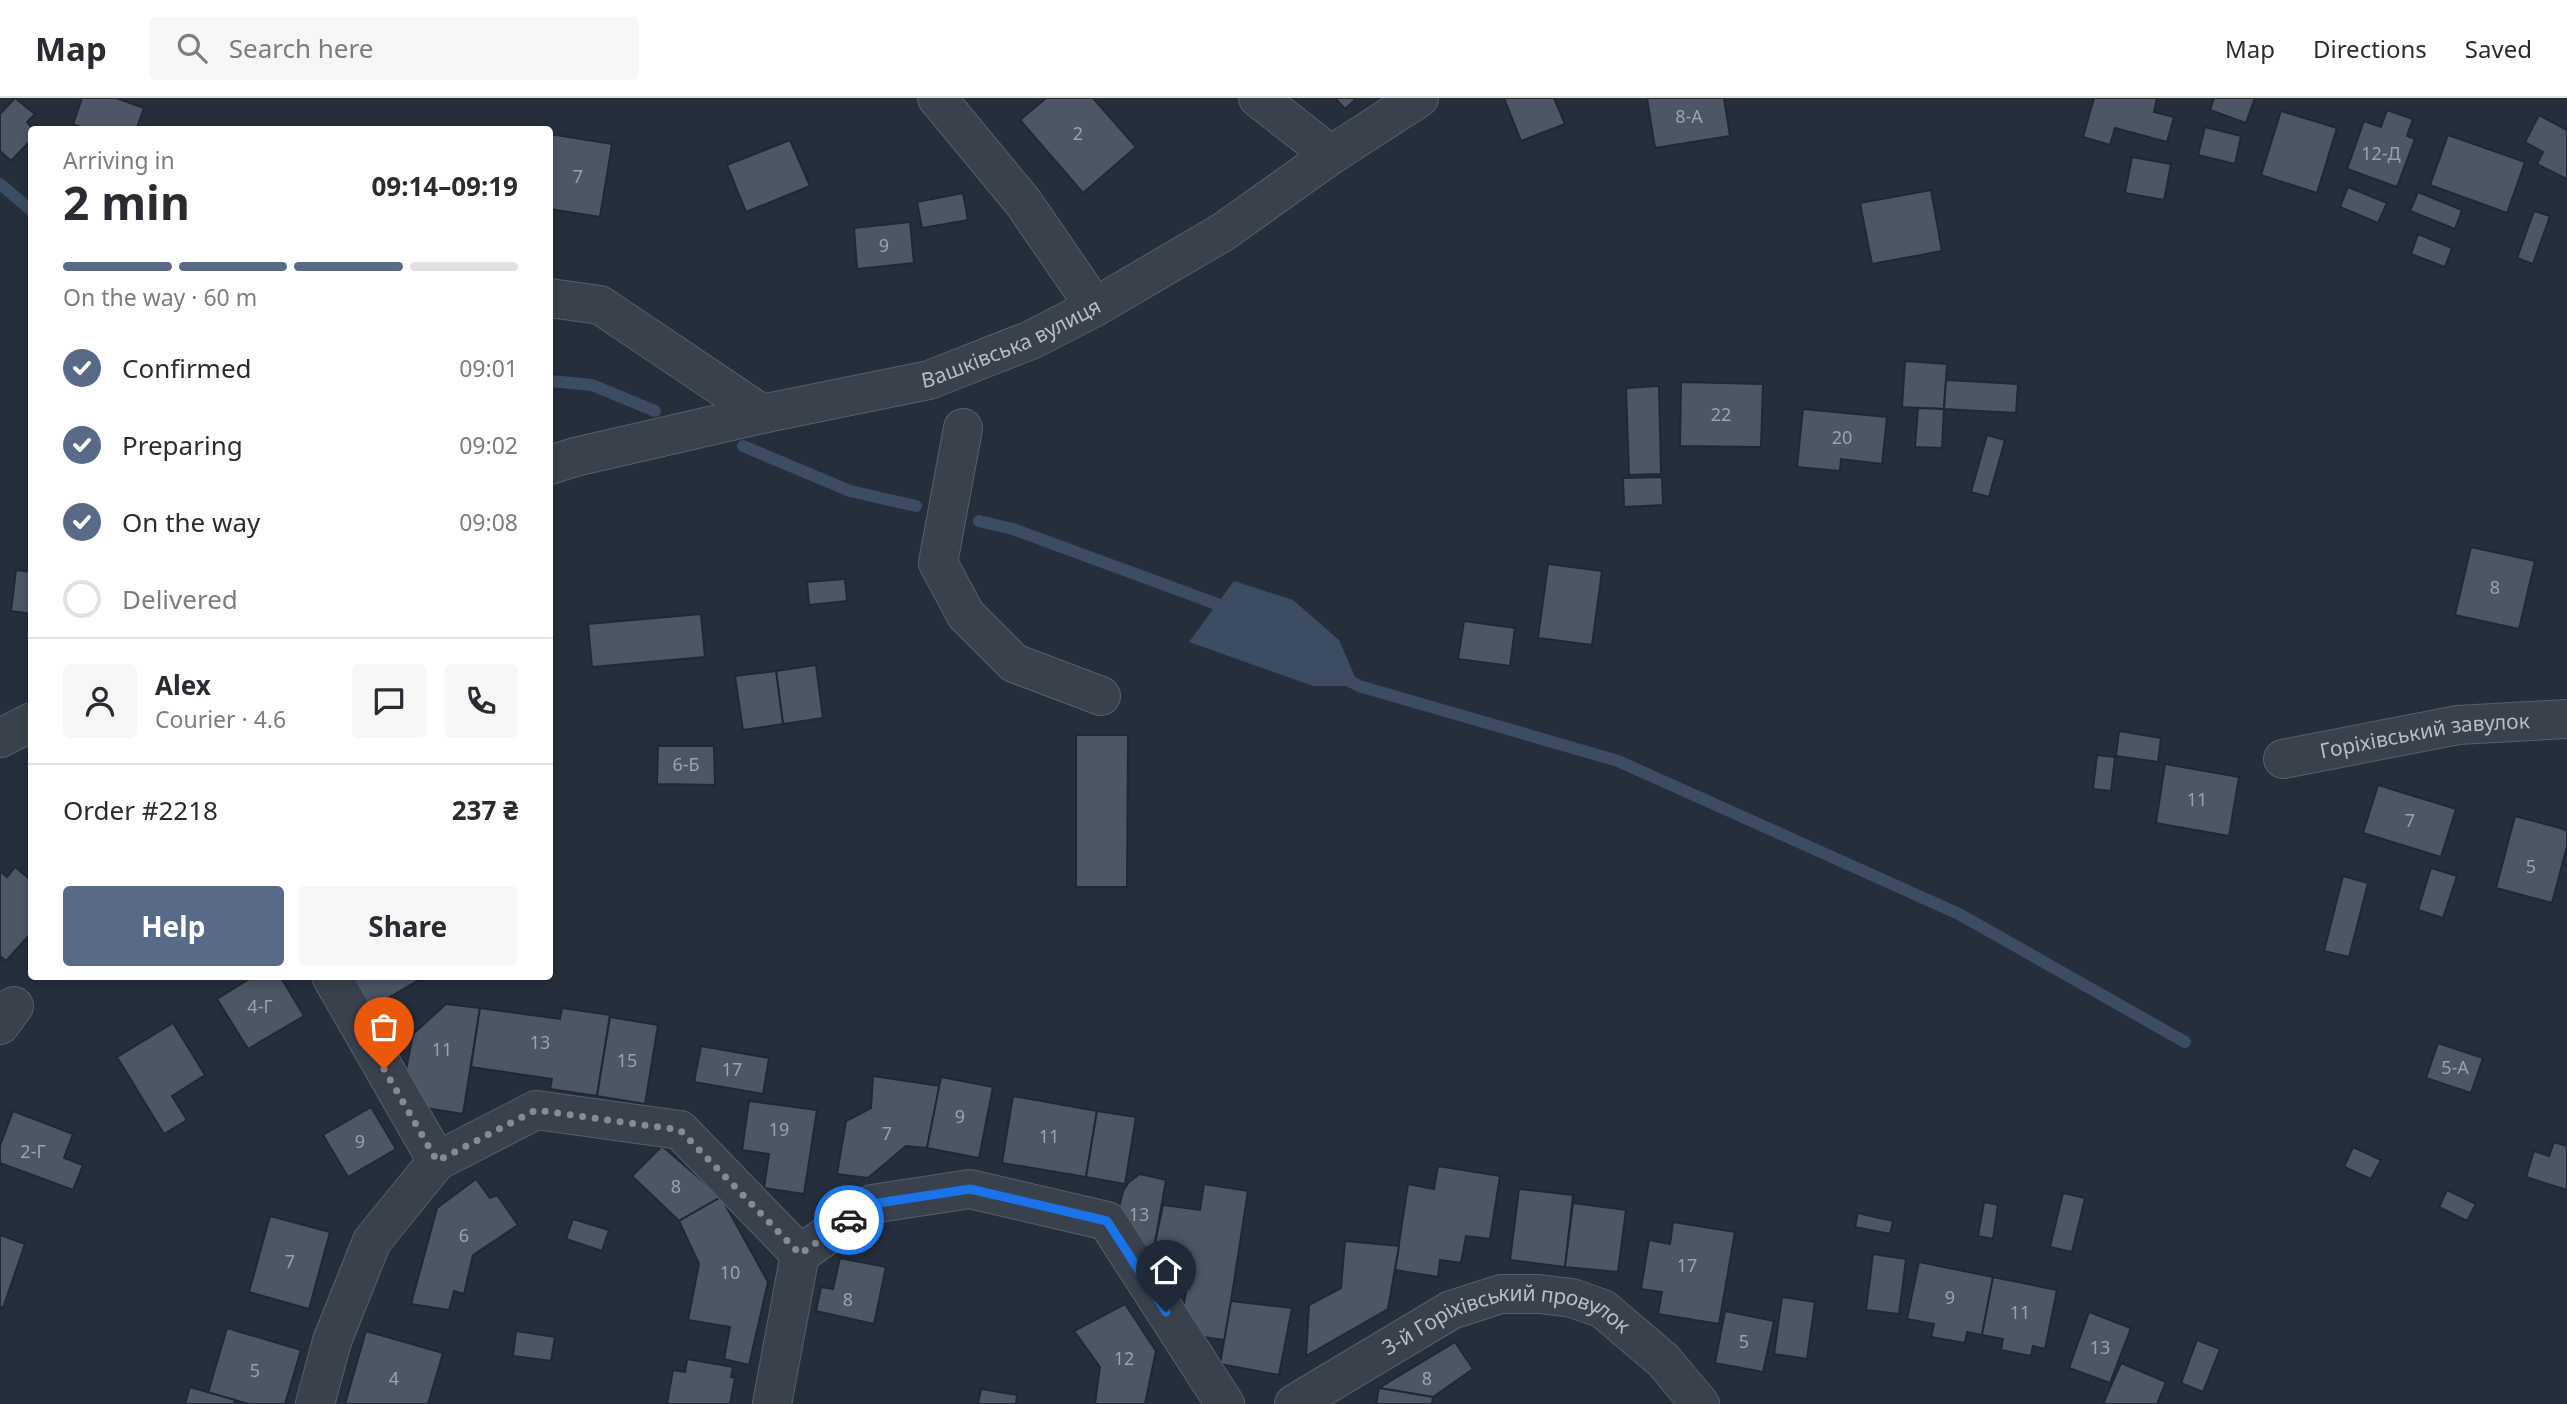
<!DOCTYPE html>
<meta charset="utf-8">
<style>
:root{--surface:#fff;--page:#f7f7f7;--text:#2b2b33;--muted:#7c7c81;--line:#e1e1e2;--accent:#596988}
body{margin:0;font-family:"Noto Sans",sans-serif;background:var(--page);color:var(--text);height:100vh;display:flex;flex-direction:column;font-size:26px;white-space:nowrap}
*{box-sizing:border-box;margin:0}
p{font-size:23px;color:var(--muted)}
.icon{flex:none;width:38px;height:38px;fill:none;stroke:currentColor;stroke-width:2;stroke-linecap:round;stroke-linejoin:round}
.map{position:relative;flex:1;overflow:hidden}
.details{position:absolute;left:28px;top:28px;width:525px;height:854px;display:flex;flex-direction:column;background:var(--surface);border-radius:7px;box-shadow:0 4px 10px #0003}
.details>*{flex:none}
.pin{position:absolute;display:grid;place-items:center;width:60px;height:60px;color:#fff;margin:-72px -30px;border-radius:50% 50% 50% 0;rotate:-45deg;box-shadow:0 0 7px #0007}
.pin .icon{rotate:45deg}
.courier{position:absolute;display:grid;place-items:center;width:70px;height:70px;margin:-35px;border:5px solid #1a73e8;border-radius:50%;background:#fff;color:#222;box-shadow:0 2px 9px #0007}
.overview em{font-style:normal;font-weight:700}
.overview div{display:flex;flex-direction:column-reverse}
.overview{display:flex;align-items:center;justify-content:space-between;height:119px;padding:0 35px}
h1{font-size:46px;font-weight:700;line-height:52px}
.bar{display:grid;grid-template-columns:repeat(4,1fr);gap:10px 7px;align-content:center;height:84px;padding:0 35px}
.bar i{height:9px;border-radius:5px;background:var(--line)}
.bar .active{background:var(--accent)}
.bar p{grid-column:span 4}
.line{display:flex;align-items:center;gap:18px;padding:0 35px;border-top:2px solid var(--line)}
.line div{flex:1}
.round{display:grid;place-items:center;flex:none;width:74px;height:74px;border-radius:7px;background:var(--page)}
ol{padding:0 35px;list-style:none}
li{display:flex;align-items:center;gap:21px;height:77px}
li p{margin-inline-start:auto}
li .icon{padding:7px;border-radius:50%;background:var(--accent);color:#fff;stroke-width:4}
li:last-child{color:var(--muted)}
li i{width:38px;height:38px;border:4px solid var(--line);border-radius:50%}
.button{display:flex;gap:14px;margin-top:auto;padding:14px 35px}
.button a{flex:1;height:80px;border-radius:7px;background:var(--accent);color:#fff;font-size:28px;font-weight:700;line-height:80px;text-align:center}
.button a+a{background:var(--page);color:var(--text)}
header{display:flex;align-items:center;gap:42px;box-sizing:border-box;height:98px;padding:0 35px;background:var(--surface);border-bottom:2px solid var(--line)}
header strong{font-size:33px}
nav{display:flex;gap:38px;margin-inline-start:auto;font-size:24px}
.search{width:490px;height:63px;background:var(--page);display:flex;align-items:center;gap:18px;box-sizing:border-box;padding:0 24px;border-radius:7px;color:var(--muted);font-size:26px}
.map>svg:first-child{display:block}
.water{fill:#3c4c63}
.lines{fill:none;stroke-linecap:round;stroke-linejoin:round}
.stream{stroke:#3c4c63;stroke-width:12}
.building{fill:#4c5665;stroke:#202833;stroke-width:2}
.minor-casing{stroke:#575f6a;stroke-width:40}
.minor{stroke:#39414c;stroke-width:38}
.done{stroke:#838b96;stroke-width:7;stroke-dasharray:0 12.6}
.route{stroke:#1a73e8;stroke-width:9}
.labels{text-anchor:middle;stroke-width:5;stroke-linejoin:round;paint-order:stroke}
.number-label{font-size:18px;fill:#9ba2ae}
.street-label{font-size:21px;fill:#b5bcc7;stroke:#1e2631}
</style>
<header>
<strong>Map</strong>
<div class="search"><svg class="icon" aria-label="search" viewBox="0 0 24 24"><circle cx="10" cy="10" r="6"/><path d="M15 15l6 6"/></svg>Search here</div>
<nav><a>Map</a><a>Directions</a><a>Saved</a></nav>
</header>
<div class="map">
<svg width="2567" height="1306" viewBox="0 0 2567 1306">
<rect width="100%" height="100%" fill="#252f3c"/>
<path class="water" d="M1234 483 1293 502 1339 542 1359 588H1313L1189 544Z"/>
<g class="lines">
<g class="stream">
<path d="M0 86 32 113"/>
<path d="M550 283 592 287 655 313"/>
<path d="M743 348 850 393 916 408"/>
<path d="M979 423 1013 431 1217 506 1232 514"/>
<path d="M1344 580 1359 588 1618 663 1959 816 2185 944"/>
</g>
</g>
<g class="building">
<path d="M15 0 35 16 27 24 34 32H32V41L11 63 0 53V16Z"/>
<path d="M82 0H116L144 10 136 32H88L73 26Z"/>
<path d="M1046 0H1093L1136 49 1083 95 1020 22Z"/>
<path d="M1335 0H1357L1345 11Z"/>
<path d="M1504 0H1554L1565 26 1521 43Z"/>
<path d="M1647 0H1724L1730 38 1655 50Z"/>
<path d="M2094 0H2157L2154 14 2174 19 2167 44 2115 30 2110 47 2083 39Z"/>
<path d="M2214 0H2255L2246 25 2210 12Z"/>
<path d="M2387 12 2413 21 2407 38 2415 41 2397 89 2347 71 2364 23 2381 29Z"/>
<path d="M2281 13 2337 30 2317 95 2261 77Z"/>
<path d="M2539 17 2567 32V81L2537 66 2543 54 2525 44Z"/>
<path d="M2205 29 2241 38 2235 66 2198 57Z"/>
<path d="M550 36 612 46 600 119 550 111Z"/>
<path d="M2448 37 2525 64 2507 115 2430 87Z"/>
<path d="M790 42 810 88 746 114 727 67Z"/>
<path d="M2132 59 2171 66 2164 102 2125 95Z"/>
<path d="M2348 89 2387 105 2378 125 2340 109Z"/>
<path d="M1931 92 1942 153 1872 166 1860 105Z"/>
<path d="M2418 94 2462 112 2455 131 2410 113Z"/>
<path d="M963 95 968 122 922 130 917 104Z"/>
<path d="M2534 113 2550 118 2533 166 2517 160Z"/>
<path d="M910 124 914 165 857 171 854 130Z"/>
<path d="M2418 136 2452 150 2445 169 2411 156Z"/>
<path d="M1905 263 1947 266 1944 311 1902 309Z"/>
<path d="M1946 282 2018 286 2016 315 1944 311Z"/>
<path d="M1681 284 1763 286 1761 349 1680 348Z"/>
<path d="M1659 288 1661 376 1629 377 1626 290Z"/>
<path d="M1918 310 1944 311 1942 350 1915 349Z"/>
<path d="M1803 311 1887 319 1882 366 1841 361 1840 373 1797 369Z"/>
<path d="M1987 337 2005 342 1989 399 1971 394Z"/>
<path d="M1662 379 1663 407 1624 409 1623 380Z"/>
<path d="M2471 449 2535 463 2519 531 2455 517Z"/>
<path d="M1548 466 1602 473 1592 547 1538 540Z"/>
<path d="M16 472 32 474V516L11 513Z"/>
<path d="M845 481 847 503 809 507 807 484Z"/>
<path d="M701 516 705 559 592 569 588 526Z"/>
<path d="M1464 523 1515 530 1510 568 1458 561Z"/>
<path d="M816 567 823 620 783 626 776 573Z"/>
<path d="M776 573 783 626 743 632 735 578Z"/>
<path d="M2119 633 2161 640 2158 664 2116 658Z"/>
<path d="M1076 637H1128L1127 789H1076Z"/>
<path d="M658 648H714L715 687 657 686Z"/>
<path d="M2097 657 2115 659 2111 693 2093 691Z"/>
<path d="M2165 666 2239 679 2229 738 2156 725Z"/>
<path d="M2378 687 2456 711 2441 759 2363 735Z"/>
<path d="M2515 718 2567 732V748L2552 805 2496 790Z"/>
<path d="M15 769 32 783V834L6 863 0 858V773L7 779Z"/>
<path d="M2431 770 2457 778 2443 820 2418 812Z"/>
<path d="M2343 778 2368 785 2349 859 2324 853Z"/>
<path d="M254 878H280L304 918 248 951 217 901Z"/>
<path d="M346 878H421L422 880 366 913Z"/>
<path d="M446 906 480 910 463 1016 426 1010 406 972 413 936Z"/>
<path d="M480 910 560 921 562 910 610 917 597 998 550 991 552 981 471 969Z"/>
<path d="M610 919 658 927 645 1006 597 998Z"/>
<path d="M173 925 205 977 172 998 187 1022 164 1036 117 959Z"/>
<path d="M2438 945 2483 960 2471 995 2426 980Z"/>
<path d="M701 948 769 960 763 996 694 984Z"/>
<path d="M873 978 940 988 927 1050 906 1048 868 1080 837 1076 846 1023 871 1010Z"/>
<path d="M941 979 993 989 979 1060 927 1050Z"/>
<path d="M1013 998 1097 1013 1086 1079 1002 1065Z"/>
<path d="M749 1003 817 1012 804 1096 764 1090 769 1056 742 1052Z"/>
<path d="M371 1009 396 1051 348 1079 323 1037Z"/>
<path d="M13 1013 73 1036 64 1060 83 1067 73 1092 0 1065V1048Z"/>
<path d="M1097 1013 1136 1019 1125 1086 1086 1079Z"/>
<path d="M2554 1044 2567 1048V1092L2526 1079 2534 1053 2549 1058Z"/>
<path d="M662 1048 721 1099 679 1123 632 1078Z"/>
<path d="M2353 1049 2381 1062 2371 1081 2344 1069Z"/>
<path d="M1438 1068 1500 1078 1490 1141 1466 1138 1461 1165 1440 1162 1438 1179 1395 1172 1408 1086 1434 1091Z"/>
<path d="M1140 1076 1166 1082 1154 1150 1132 1146 1115 1126 1123 1093 1129 1084Z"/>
<path d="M476 1081 490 1100 497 1097 518 1127 473 1157 464 1196 454 1193 449 1212 411 1206 437 1110Z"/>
<path d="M1204 1086 1248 1093 1225 1242 1196 1238 1183 1212 1186 1193 1166 1191 1169 1166 1151 1164 1163 1107 1200 1112Z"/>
<path d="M1519 1091 1573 1097 1565 1169 1510 1162Z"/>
<path d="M2447 1092 2476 1106 2467 1123 2439 1109Z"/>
<path d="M2063 1095 2085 1100 2072 1154 2050 1149Z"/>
<path d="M721 1099 768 1184 749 1267 724 1261 730 1229 688 1222 699 1166 679 1123Z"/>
<path d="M1984 1104 1998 1107 1993 1141 1978 1138Z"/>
<path d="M1573 1105 1626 1112 1618 1174 1565 1169Z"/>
<path d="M1858 1115 1893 1123 1890 1136 1855 1129Z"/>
<path d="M270 1118 330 1134 309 1211 249 1194Z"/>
<path d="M573 1121 609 1132 602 1153 566 1141Z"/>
<path d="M1673 1124 1735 1134 1719 1226 1658 1216 1662 1194 1641 1191 1649 1142 1670 1146Z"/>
<path d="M0 1137 25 1146 3 1210 0 1209Z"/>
<path d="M1345 1143 1399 1148 1388 1211 1306 1258 1309 1207 1341 1190Z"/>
<path d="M1873 1156 1906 1161 1899 1216 1866 1212Z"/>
<path d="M840 1160 886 1169 874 1226 816 1213 821 1189 833 1191Z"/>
<path d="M1919 1164 1993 1179 1982 1237 1967 1234 1965 1245 1931 1239 1934 1226 1907 1221Z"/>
<path d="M1993 1179 2057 1192 2045 1251 2033 1248 2031 1258 2001 1252 2003 1241 1982 1237Z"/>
<path d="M1782 1199 1815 1204 1807 1261 1774 1256Z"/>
<path d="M1231 1203 1292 1210 1279 1277 1220 1266Z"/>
<path d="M1125 1206 1156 1253 1145 1306H1095L1100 1269 1074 1233Z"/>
<path d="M1725 1213 1774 1223 1763 1274 1715 1265Z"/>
<path d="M2089 1214 2131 1230 2110 1285 2069 1270Z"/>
<path d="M227 1230 301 1252 285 1306H249L208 1295Z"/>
<path d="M366 1233 443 1255 428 1306H345Z"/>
<path d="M516 1233 555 1239 551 1263 513 1258Z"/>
<path d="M2197 1242 2220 1251 2203 1294 2181 1285Z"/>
<path d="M1455 1244 1473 1271 1433 1299 1379 1290Z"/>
<path d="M687 1261 733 1269 731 1279 735 1280 730 1306H667L673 1272 685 1274Z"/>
<path d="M2121 1265 2166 1284 2157 1306H2103Z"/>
<path d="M190 1289 235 1302 234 1306H185Z"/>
<path d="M1379 1290 1433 1299 1432 1306H1376Z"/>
<path d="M981 1291 1017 1297 1016 1306H978Z"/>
</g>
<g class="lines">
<g class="minor-casing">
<g id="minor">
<path d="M937 0 1023 104 1095 209"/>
<path d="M1258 0 1331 57"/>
<path d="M550 200 600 207 762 316"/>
<path d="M963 330 938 465 966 517 1014 565 1101 598"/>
<path id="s1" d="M550 367 575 359 762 316 929 282 1031 242 1095 209 1223 134 1331 57 1419 0"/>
<path d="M0 640 32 624"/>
<path id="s2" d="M2283 661 2458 627 2567 621"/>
<path d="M331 878 437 1063"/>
<path d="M0 927 14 908"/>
<path d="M315 1306 332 1243 372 1143 437 1063 536 1012 680 1032 800 1156"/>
<path d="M772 1306 800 1156 872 1106 970 1091 1107 1123 1225 1306"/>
<path id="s3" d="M1294 1306 1451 1212 1501 1196H1539L1572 1200 1603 1211 1663 1262 1700 1306"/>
</g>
</g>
<use href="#minor" class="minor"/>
</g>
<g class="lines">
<path class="done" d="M384 971 437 1063 536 1012 680 1032 800 1156 849 1122"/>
<path class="route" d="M849 1122 872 1106 970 1091 1107 1123 1166 1214"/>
</g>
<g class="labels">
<g class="number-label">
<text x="1689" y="25">8-А</text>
<text x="1078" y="42">2</text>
<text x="2381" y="62">12-Д</text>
<text x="578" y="85">7</text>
<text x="884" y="154">9</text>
<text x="1721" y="323">22</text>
<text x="1842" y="346">20</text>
<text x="2495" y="496">8</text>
<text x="686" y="673">6-Б</text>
<text x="2197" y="708">11</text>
<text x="2410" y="729">7</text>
<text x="2531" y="775">5</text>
<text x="260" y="915">4-Г</text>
<text x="540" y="951">13</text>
<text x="442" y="958">11</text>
<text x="627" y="969">15</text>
<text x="2455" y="976">5-А</text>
<text x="732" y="978">17</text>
<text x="960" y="1025">9</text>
<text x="779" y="1038">19</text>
<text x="887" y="1042">7</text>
<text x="1049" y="1045">11</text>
<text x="360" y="1050">9</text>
<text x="33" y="1060">2-Г</text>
<text x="676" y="1095">8</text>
<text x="1139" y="1123">13</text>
<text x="464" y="1144">6</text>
<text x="290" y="1170">7</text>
<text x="1687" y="1174">17</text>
<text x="730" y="1181">10</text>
<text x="1950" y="1206">9</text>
<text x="848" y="1208">8</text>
<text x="2020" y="1221">11</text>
<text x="1744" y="1250">5</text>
<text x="2100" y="1256">13</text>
<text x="1124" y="1267">12</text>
<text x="255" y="1279">5</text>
<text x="394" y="1287">4</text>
<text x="1427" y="1287">8</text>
</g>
<g class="street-label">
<text dy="7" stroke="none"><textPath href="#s1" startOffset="478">Вашківська вулиця</textPath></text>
<text dy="7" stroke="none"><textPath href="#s2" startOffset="144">Горіхівський завулок</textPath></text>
<text dy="7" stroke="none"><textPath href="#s3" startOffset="238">3-й Горіхівський провулок</textPath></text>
</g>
</g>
</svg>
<div class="pin" style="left:384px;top:971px;background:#ea580c"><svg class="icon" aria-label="bag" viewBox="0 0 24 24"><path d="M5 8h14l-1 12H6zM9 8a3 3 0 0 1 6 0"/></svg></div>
<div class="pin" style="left:1166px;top:1214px;background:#1f2937"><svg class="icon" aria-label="home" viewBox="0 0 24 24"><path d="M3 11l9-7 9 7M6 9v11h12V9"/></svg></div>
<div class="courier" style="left:849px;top:1122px"><svg class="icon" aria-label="car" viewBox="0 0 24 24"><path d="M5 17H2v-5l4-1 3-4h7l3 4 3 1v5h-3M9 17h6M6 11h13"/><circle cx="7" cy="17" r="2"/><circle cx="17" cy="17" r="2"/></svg></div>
<section class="details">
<div class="overview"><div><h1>2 min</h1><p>Arriving in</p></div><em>09:14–09:19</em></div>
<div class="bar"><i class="active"></i><i class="active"></i><i class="active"></i><i></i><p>On the way · 60 m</p></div>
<ol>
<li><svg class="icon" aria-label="check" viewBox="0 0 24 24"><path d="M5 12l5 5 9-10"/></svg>Confirmed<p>09:01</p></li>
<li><svg class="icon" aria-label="check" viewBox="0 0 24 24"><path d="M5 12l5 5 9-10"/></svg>Preparing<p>09:02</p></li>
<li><svg class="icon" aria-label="check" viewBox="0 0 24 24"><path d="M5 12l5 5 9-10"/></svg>On the way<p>09:08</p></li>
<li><i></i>Delivered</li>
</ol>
<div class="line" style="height:126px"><a class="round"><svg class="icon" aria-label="person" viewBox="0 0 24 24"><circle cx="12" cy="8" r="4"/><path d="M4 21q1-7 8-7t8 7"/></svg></a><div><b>Alex</b><p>Courier · 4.6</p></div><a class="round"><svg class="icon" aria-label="chat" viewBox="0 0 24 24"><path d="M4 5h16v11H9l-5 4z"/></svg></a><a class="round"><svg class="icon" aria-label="phone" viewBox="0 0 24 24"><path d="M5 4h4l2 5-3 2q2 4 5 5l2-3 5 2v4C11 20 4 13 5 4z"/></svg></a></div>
<div class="line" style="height:91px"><div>Order #2218</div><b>237 ₴</b></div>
<div class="button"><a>Help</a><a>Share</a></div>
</section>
</div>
